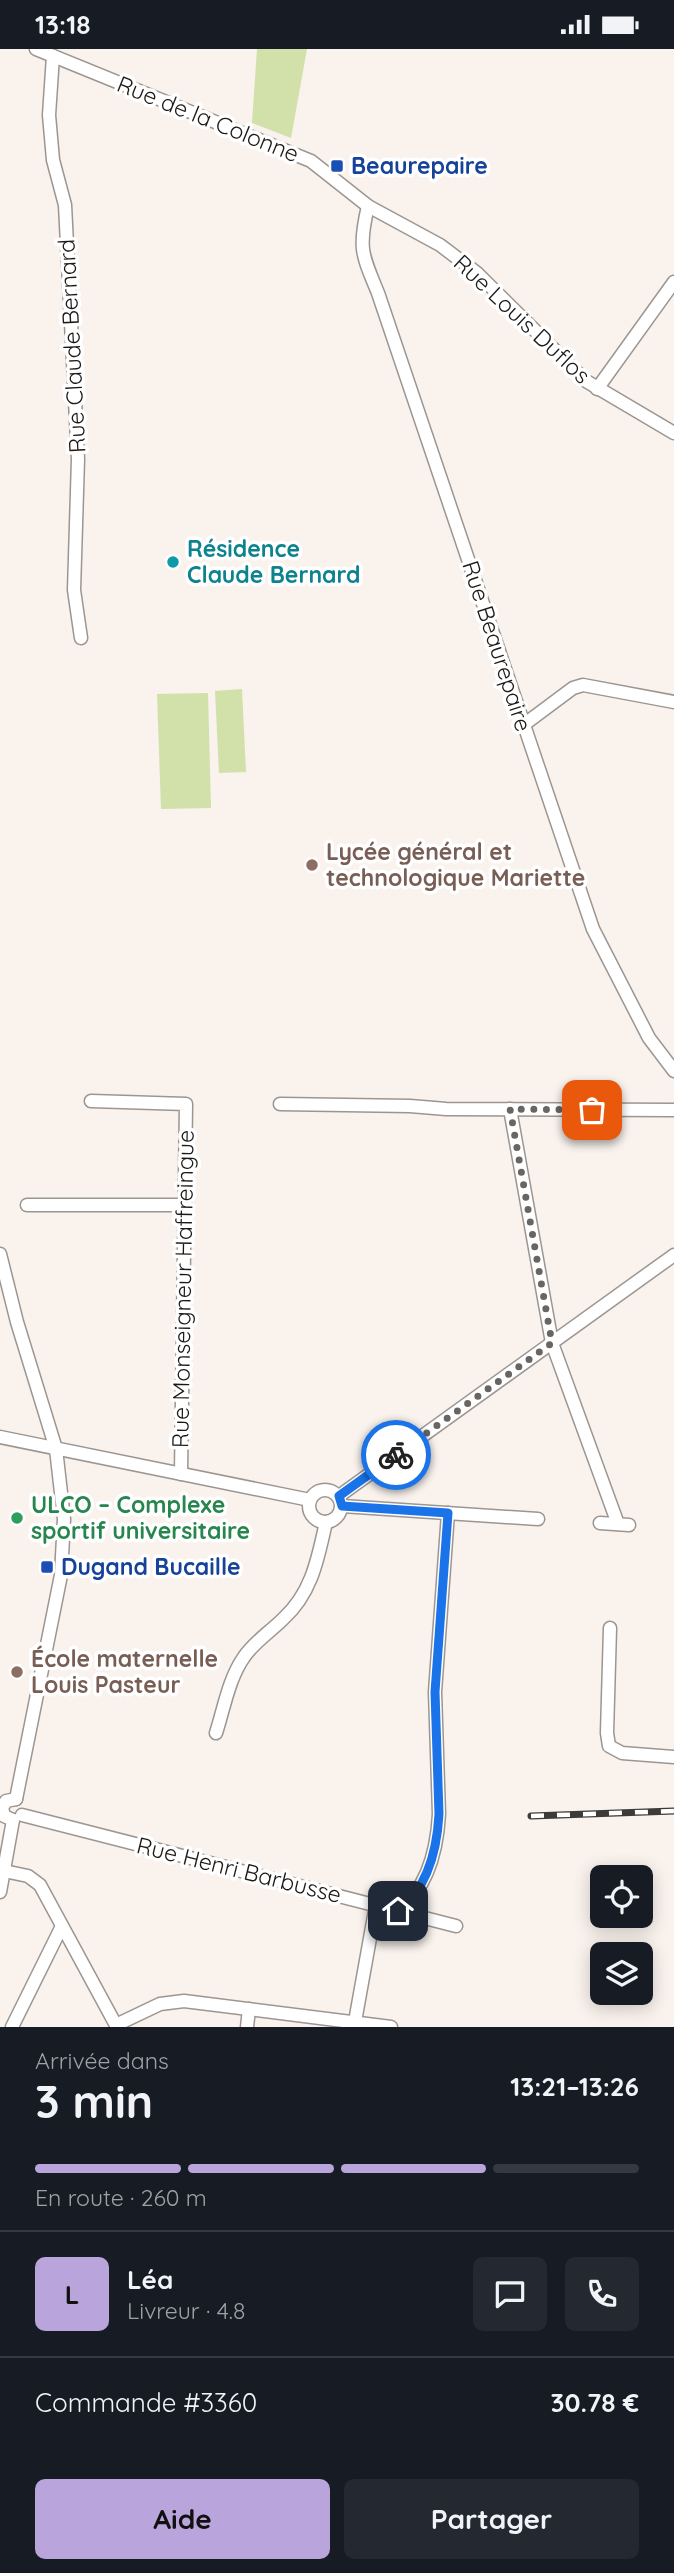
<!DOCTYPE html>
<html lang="fr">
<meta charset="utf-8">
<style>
:root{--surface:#171b24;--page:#242831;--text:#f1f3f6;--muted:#9ea1a6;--line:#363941;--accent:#baa4dc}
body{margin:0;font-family:Quicksand,sans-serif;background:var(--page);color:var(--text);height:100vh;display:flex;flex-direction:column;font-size:26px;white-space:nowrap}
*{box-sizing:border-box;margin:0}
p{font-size:23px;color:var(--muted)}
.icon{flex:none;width:38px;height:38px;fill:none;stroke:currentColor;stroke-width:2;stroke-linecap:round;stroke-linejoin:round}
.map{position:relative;height:1978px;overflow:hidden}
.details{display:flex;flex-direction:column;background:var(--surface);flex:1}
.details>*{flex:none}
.fabs{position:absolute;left:590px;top:1816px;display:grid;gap:14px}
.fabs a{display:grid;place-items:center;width:63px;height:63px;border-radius:10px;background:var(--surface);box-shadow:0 4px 18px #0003;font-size:35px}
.pin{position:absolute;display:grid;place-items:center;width:60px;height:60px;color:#fff;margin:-30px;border-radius:14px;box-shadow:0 4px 10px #0006}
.courier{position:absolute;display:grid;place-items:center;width:70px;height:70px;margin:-35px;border:5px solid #1a73e8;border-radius:50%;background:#fff;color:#222;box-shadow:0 2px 9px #0007}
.summary em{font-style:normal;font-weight:700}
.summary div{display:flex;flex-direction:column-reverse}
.summary{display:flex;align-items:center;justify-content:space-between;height:119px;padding:0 35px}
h1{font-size:46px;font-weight:700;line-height:52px}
.bar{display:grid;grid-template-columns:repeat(4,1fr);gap:10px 7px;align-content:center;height:84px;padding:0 35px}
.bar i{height:9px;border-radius:5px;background:var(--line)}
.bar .active{background:var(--accent)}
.bar p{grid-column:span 4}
.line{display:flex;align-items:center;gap:18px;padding:0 35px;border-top:2px solid var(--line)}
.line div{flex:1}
.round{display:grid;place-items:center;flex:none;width:74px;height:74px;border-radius:10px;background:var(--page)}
.button{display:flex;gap:14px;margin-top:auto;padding:14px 35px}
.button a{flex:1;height:80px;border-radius:10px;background:var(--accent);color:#111;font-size:28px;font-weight:700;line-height:80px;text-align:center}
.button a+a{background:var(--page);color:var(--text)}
.status{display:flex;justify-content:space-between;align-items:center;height:49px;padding:0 35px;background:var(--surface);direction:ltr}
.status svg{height:19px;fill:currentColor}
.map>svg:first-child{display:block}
.green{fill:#d1e1a9}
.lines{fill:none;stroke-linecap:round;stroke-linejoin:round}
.street-casing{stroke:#9c9692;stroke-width:15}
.street{stroke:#fff;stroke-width:12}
.rail-casing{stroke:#3d3a38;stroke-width:7}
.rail{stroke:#fff;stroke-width:4.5;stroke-dasharray:13;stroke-linecap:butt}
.done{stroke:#696562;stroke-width:7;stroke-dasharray:0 12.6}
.route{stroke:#1a73e8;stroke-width:9}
.transit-dot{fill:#1a4fb4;stroke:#fff;stroke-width:2.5}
.culture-dot{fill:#0f9aa8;stroke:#fff;stroke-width:2.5}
.education-dot{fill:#8d6e63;stroke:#fff;stroke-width:2.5}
.leisure-dot{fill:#2e9e5b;stroke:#fff;stroke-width:2.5}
.labels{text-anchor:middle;stroke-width:7;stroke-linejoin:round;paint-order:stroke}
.street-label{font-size:23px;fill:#1b1917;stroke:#fff}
.transit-label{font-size:23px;font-weight:bold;fill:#164399;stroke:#fff;text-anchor:start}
.culture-label{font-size:23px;font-weight:bold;fill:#0d838f;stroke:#fff;text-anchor:start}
.education-label{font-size:23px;font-weight:bold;fill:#785e54;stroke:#fff;text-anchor:start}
.leisure-label{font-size:23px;font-weight:bold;fill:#27864d;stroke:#fff;text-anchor:start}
</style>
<div class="status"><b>13:18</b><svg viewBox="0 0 49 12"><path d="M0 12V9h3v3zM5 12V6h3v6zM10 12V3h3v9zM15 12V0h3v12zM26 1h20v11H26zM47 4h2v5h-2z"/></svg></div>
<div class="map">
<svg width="674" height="1978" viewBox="0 0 674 1978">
<rect width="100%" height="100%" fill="#f9f2ed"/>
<g class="green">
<path d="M257 0H307L291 89 252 74Z"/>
<path d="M242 640 246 723 219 724 215 642Z"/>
<path d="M208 644 211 759 161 760 157 645Z"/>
</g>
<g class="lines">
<g class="street-casing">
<g id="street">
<path d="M36 0 311 112 368 157 440 196 477 224 586 332 674 384"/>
<path d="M53 7 49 66 53 111 65 156 78 410 74 541 81 589"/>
<path d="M368 157C358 200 362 205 378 244L593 880 649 989 674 1022"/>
<path d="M597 340 674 233"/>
<path d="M522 677 573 639 583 636 674 653"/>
<path d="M91 1052 186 1055 181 1425"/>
<path d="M280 1055 410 1057 446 1060 674 1061"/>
<path d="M510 1060 552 1294 618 1475"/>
<path d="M27 1156H185"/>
<path d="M0 1205 17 1273 56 1400 64 1470 61 1526 16 1750"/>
<path d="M0 1388 310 1451"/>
<circle cx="325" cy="1457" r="16"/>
<path d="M339 1447 674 1206"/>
<path d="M342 1457 538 1470"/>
<path d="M600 1474 629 1476"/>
<path d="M610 1579 607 1684 609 1697 622 1704 674 1708"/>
<path d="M216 1684C224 1659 229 1629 244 1608 254 1593 270 1583 283 1570 312 1544 318 1509 326 1473"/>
<path d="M22 1766 456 1877"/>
<path d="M13 1771 4 1767 2 1759 6 1752 16 1750"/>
<path d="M4 1822 28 1827 40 1836 117 1978"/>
<path d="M0 1843 13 1771"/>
<path d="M398 1862C428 1839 437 1802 439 1765L435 1643 448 1464"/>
<path d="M116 1976 160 1955 184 1952 391 1978"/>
<path d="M12 1978 62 1877"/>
<path d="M247 1978 249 1960"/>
<path d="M354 1978 376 1856"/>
</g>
</g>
<use href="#street" class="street"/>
<g class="rail-casing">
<path id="rail" d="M531 1767 674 1762"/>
</g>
<use href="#rail" class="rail"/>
</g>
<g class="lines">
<path class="done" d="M396 1406 552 1294 510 1060 592 1061"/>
<path class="route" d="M396 1406 339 1447 342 1457 448 1464 435 1643 439 1765C437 1802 428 1839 398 1862"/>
</g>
<g class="transit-dot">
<rect x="330" y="110" width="14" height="14" rx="3.5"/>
<rect x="40" y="1511" width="14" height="14" rx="3.5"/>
</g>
<circle class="culture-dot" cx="173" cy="513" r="7"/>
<g class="education-dot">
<circle cx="312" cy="816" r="7"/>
<circle cx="17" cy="1623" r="7"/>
</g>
<circle class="leisure-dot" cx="17" cy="1469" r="7"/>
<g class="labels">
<g class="street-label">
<text transform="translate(208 70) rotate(22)" y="8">Rue de la Colonne</text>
<text transform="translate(522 270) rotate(43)" y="8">Rue Louis Duflos</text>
<text transform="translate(72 297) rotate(-93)" y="8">Rue Claude Bernard</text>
<text transform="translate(497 597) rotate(72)" y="8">Rue Beaurepaire</text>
<text transform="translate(183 1240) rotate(-89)" y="8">Rue Monseigneur Haffreingue</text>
<text transform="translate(239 1821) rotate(14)" y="8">Rue Henri Barbusse</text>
</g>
<g class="transit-label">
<text x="351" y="125">Beaurepaire</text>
<text x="61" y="1526">Dugand Bucaille</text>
</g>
<g class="culture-label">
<text x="187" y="508">Résidence<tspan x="187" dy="26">Claude Bernard</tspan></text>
</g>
<g class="education-label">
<text x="326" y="811">Lycée général et<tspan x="326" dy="26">technologique Mariette</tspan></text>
<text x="31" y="1618">École maternelle<tspan x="31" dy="26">Louis Pasteur</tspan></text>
</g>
<g class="leisure-label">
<text x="31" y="1464">ULCO – Complexe<tspan x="31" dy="26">sportif universitaire</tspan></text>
</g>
</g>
</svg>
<div class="fabs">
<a><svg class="icon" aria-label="locate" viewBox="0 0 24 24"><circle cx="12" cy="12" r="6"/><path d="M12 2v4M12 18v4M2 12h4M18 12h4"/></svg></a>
<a><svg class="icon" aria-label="layers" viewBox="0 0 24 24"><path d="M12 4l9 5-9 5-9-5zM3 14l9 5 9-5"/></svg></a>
</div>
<div class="pin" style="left:592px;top:1061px;background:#ea580c"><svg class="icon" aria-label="bag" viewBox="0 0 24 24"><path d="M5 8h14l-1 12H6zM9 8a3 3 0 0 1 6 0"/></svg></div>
<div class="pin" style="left:398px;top:1862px;background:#1f2937"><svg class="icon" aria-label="home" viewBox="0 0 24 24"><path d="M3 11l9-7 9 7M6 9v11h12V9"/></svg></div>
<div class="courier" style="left:396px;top:1406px"><svg class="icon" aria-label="bike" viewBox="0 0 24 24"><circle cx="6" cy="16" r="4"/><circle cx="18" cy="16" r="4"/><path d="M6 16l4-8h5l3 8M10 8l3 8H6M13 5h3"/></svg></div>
</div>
<section class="details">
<div class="summary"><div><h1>3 min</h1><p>Arrivée dans</p></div><em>13:21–13:26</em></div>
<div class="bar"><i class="active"></i><i class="active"></i><i class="active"></i><i></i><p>En route · 260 m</p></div>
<div class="line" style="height:126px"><b class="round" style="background:var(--accent);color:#111">L</b><div><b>Léa</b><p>Livreur · 4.8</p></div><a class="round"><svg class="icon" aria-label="chat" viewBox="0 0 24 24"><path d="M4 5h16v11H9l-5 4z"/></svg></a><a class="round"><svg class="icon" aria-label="phone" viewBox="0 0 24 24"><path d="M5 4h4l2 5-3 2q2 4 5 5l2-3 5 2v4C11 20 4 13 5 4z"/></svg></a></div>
<div class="line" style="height:91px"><div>Commande #3360</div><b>30.78 €</b></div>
<div class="button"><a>Aide</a><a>Partager</a></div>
</section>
